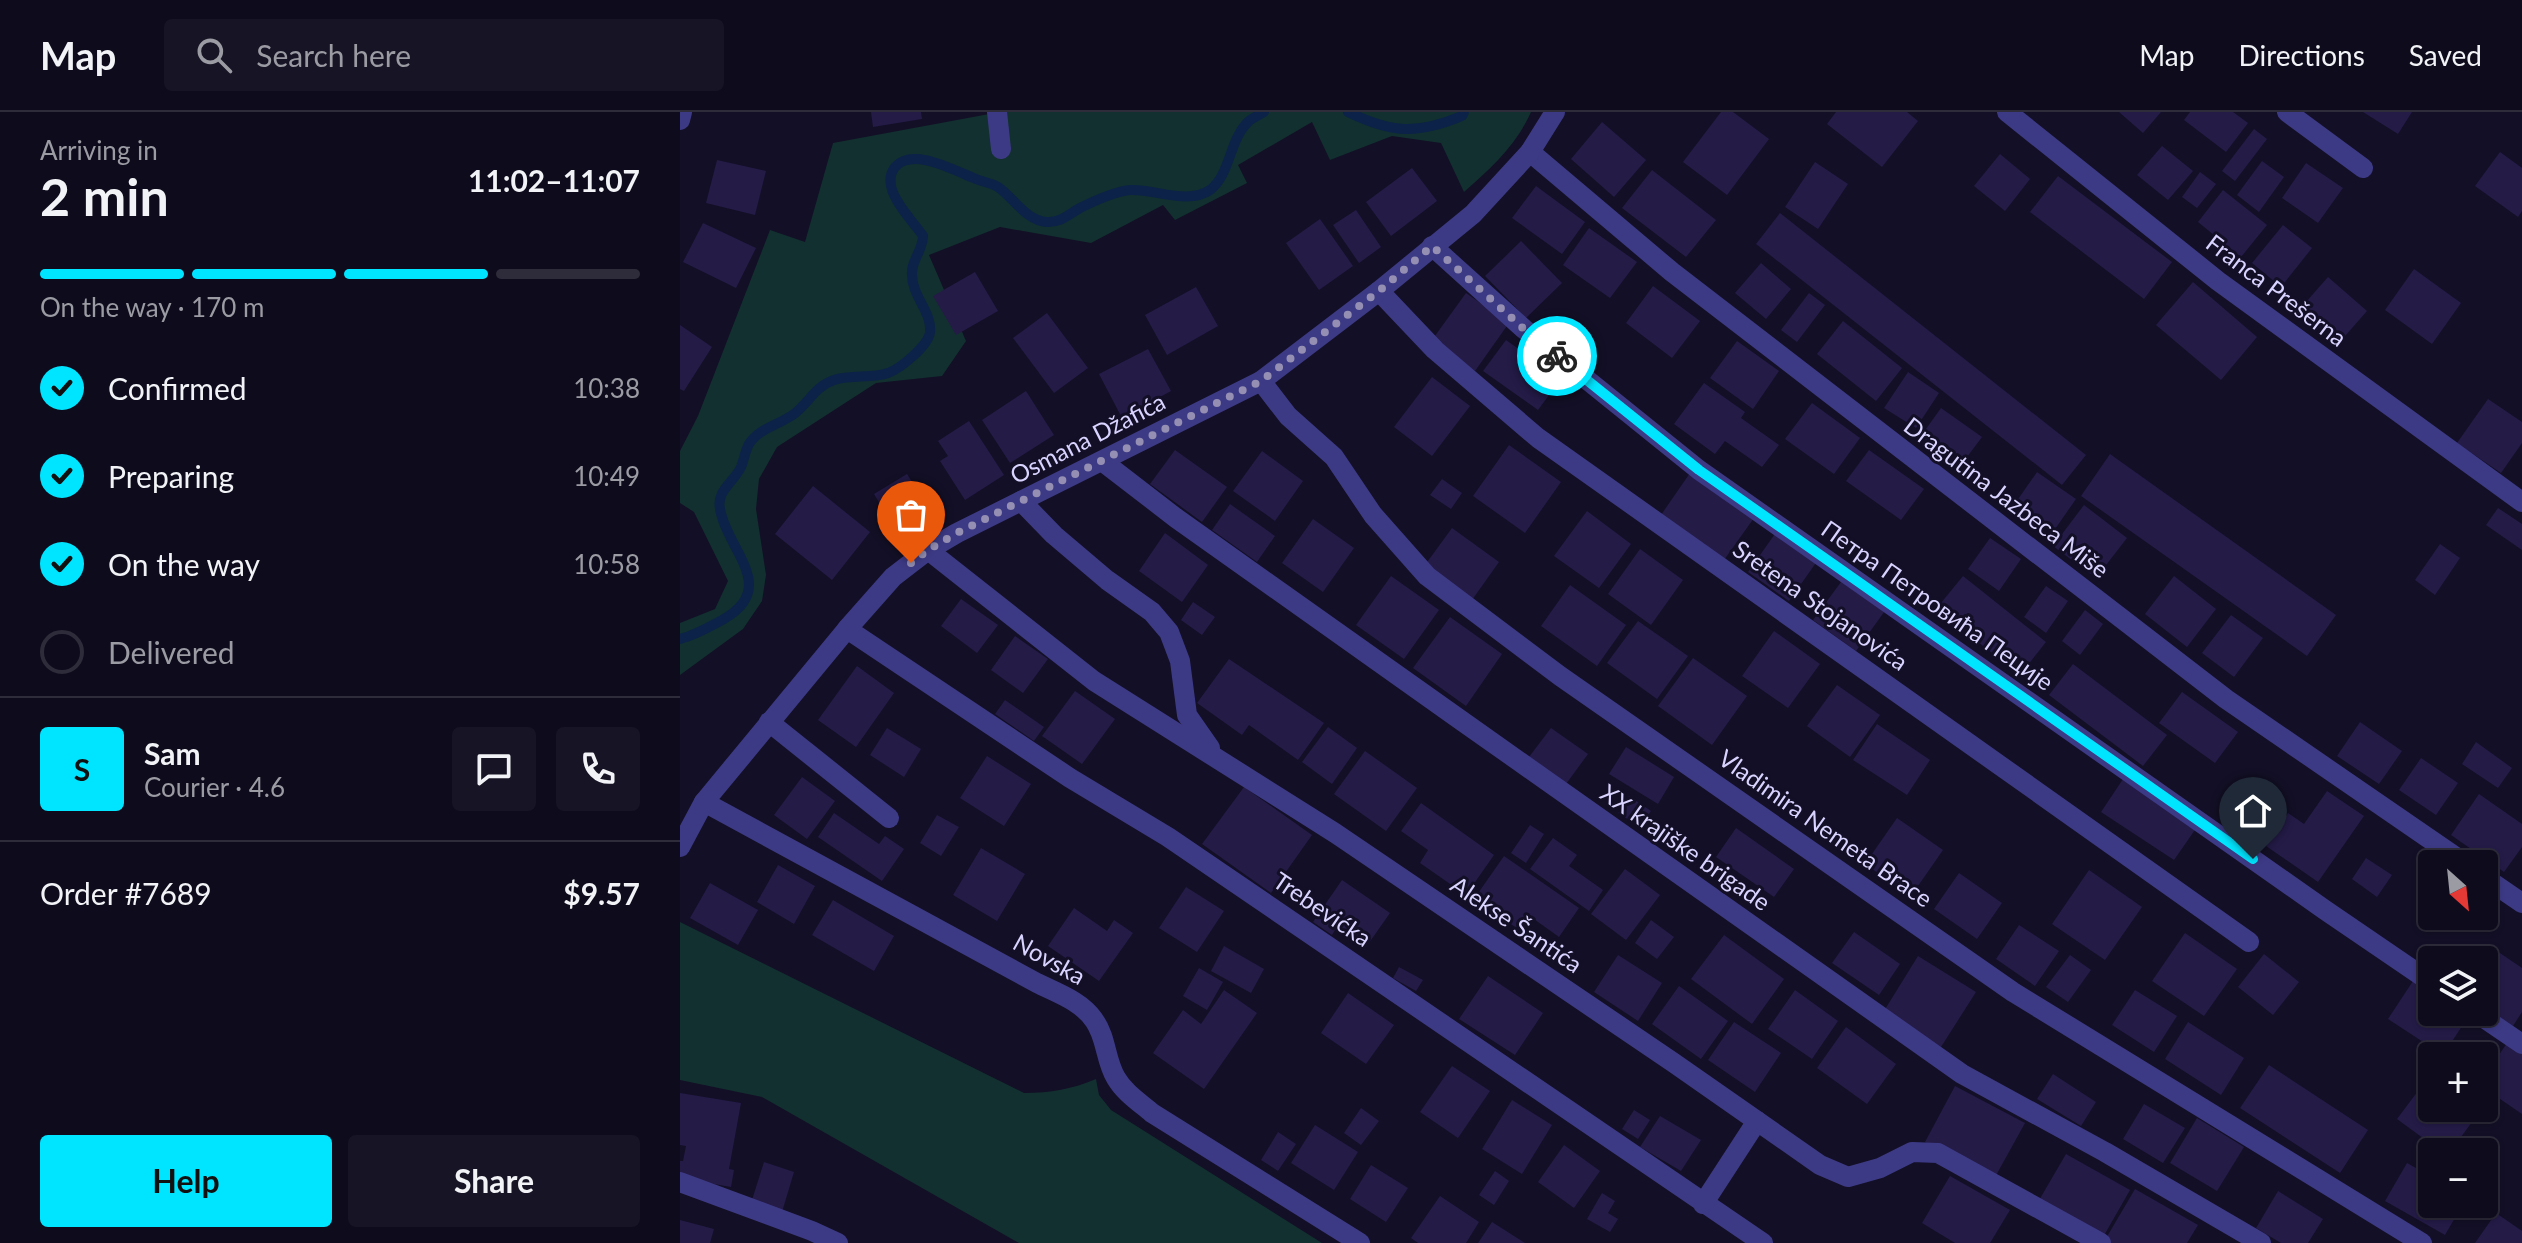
<!DOCTYPE html>
<meta charset="utf-8">
<style>
:root{--surface:#0e0b1c;--page:#171425;--text:#f1f3f6;--muted:#9b9ba3;--line:#2e2b3b;--accent:#00e5ff}
body{margin:0;font-family:Lato,sans-serif;background:var(--page);color:var(--text);height:100vh;display:flex;flex-direction:column;font-size:30px;white-space:nowrap}
*{box-sizing:border-box;margin:0}
p{font-size:26px;color:var(--muted)}
.icon{flex:none;width:44px;height:44px;fill:none;stroke:currentColor;stroke-width:2;stroke-linecap:round;stroke-linejoin:round}
.map{position:relative;flex:1;overflow:hidden}
.side{display:flex;flex-direction:column;background:var(--surface);width:680px}
.side>*{flex:none}
.needle{width:52px;rotate:153deg}
.tools{position:absolute;left:1738px;top:738px;display:grid;gap:16px}
.tools a{display:grid;place-items:center;width:80px;height:80px;border-radius:8px;background:var(--surface);box-shadow:0 2px 6px #0004,0 0 0 2px var(--line);font-size:40px}
.pin{position:absolute;display:grid;place-items:center;width:68px;height:68px;color:#fff;margin:-82px -34px;border-radius:50% 50% 50% 0;rotate:-45deg;box-shadow:0 0 8px #0007}
.pin .icon{rotate:45deg}
.courier{position:absolute;display:grid;place-items:center;width:80px;height:80px;margin:-40px;border:6px solid #00e5ff;border-radius:50%;background:#fff;color:#222;box-shadow:0 2px 10px #0007}
.overview em{font-style:normal;font-weight:700}
.overview div{display:flex;flex-direction:column-reverse}
.overview{display:flex;align-items:center;justify-content:space-between;height:136px;padding:0 40px}
h1{font-size:52px;font-weight:700;line-height:60px}
.bar{display:grid;grid-template-columns:repeat(4,1fr);gap:12px 8px;align-content:center;height:96px;padding:0 40px}
.bar i{height:10px;border-radius:6px;background:var(--line)}
.bar .on{background:var(--accent)}
.bar p{grid-column:span 4}
.line{display:flex;align-items:center;gap:20px;padding:0 40px;border-top:2px solid var(--line)}
.line div{flex:1}
.round{display:grid;place-items:center;flex:none;width:84px;height:84px;border-radius:8px;background:var(--page)}
ol{padding:0 40px;list-style:none}
li{display:flex;align-items:center;gap:24px;height:88px}
li p{margin-inline-start:auto}
li .icon{padding:8px;border-radius:50%;background:var(--accent);color:#111;stroke-width:4}
li:last-child{color:var(--muted)}
li i{width:44px;height:44px;border:4px solid var(--line);border-radius:50%}
.cta{display:flex;gap:16px;margin-top:auto;padding:16px 40px}
.cta a{flex:1;height:92px;border-radius:8px;background:var(--accent);color:#111;font-size:32px;font-weight:700;line-height:92px;text-align:center}
.cta a+a{background:var(--page);color:var(--text)}
header{display:flex;align-items:center;gap:48px;box-sizing:border-box;height:112px;padding:0 40px;background:var(--surface);border-bottom:2px solid var(--line)}
header strong{font-size:38px}
nav{display:flex;gap:44px;margin-inline-start:auto;font-size:28px}
.search{width:560px;height:72px;background:var(--page);display:flex;align-items:center;gap:20px;box-sizing:border-box;padding:0 28px;border-radius:8px;color:var(--muted);font-size:30px}
main{display:flex;flex:1;min-height:0}
.map>svg:first-child{display:block}
.green{fill:#12302f}
.lines{fill:none;stroke-linecap:round;stroke-linejoin:round}
.stream{stroke:#0c2248;stroke-width:10}
.building{fill:#241b47}
.minor{stroke:#3d3a85;stroke-width:20}
.done{stroke:#948fb3;stroke-width:8;stroke-dasharray:0 14.4}
.route{stroke:#00e5ff;stroke-width:10}
.labels{text-anchor:middle;stroke-width:6;stroke-linejoin:round;paint-order:stroke}
.street-label{font-size:24px;fill:#d9d4ff;stroke:#130f26}
</style>
<header>
<strong>Map</strong>
<div class="search"><svg class="icon" aria-label="search" viewBox="0 0 24 24"><circle cx="10" cy="10" r="6"/><path d="M15 15l6 6"/></svg>Search here</div>
<nav><a>Map</a><a>Directions</a><a>Saved</a></nav>
</header>
<main>
<section class="side">
<div class="overview"><div><h1>2 min</h1><p>Arriving in</p></div><em>11:02–11:07</em></div>
<div class="bar"><i class="on"></i><i class="on"></i><i class="on"></i><i></i><p>On the way · 170 m</p></div>
<ol>
<li><svg class="icon" aria-label="check" viewBox="0 0 24 24"><path d="M5 12l5 5 9-10"/></svg>Confirmed<p>10:38</p></li>
<li><svg class="icon" aria-label="check" viewBox="0 0 24 24"><path d="M5 12l5 5 9-10"/></svg>Preparing<p>10:49</p></li>
<li><svg class="icon" aria-label="check" viewBox="0 0 24 24"><path d="M5 12l5 5 9-10"/></svg>On the way<p>10:58</p></li>
<li><i></i>Delivered</li>
</ol>
<div class="line" style="height:144px"><b class="round" style="background:var(--accent);color:#111">S</b><div><b>Sam</b><p>Courier · 4.6</p></div><a class="round"><svg class="icon" aria-label="chat" viewBox="0 0 24 24"><path d="M4 5h16v11H9l-5 4z"/></svg></a><a class="round"><svg class="icon" aria-label="phone" viewBox="0 0 24 24"><path d="M5 4h4l2 5-3 2q2 4 5 5l2-3 5 2v4C11 20 4 13 5 4z"/></svg></a></div>
<div class="line" style="height:104px"><div>Order #7689</div><b>$9.57</b></div>
<div class="cta"><a>Help</a><a>Share</a></div>
</section>
<div class="map">
<svg width="1842" height="1131" viewBox="0 0 1842 1131">
<rect width="100%" height="100%" fill="#130f26"/>
<g class="green">
<path d="M320 0H851C836 34 811 56 784 80L761 31 712 24 650 48 632 10 558 53 567 71 495 108 483 93 411 131 320 115 249 143 286 229 262 264 196 271 97 335 79 367 76 397 86 463 82 489 63 517 0 563V511L35 497 48 469 14 400 0 391V339L18 304 90 118 125 130 153 31Z"/>
<path d="M0 810 344 981C371 981 392 977 416 967L419 983 431 998 642 1131H339L82 985 0 968Z"/>
</g>
<g class="lines">
<g class="stream">
<path d="M668 0C711 21 737 23 782 4L784 0"/>
<path d="M0 527C16 523 29 515 44 507 99 475 47 438 40 397 36 379 54 370 61 355 64 348 65 339 69 332 79 316 99 313 114 302 130 290 134 275 154 268 172 262 191 267 208 261 220 257 249 233 250 220 252 200 232 184 232 163 231 148 242 141 243 124 233 108 198 77 215 55 233 34 277 60 296 67 303 70 312 71 318 75 334 86 346 109 367 110 380 111 389 102 400 96 414 89 436 79 451 78 475 77 508 93 530 78 551 62 549 27 569 9 573 6 579 3 584 0"/>
</g>
</g>
<g class="building">
<path d="M191 0H241L242 7 193 15Z"/>
<path d="M1041 0H1053L1089 27 1047 83 1003 50Z"/>
<path d="M1156 0H1227L1238 9 1202 55 1147 12Z"/>
<path d="M1439 0H1481L1463 21Z"/>
<path d="M1510 0H1553L1568 11 1546 40 1504 8Z"/>
<path d="M1683 0H1732L1718 22Z"/>
<path d="M922 10 966 48 934 85 891 47Z"/>
<path d="M1574 17 1587 27 1555 69 1542 59Z"/>
<path d="M1482 34 1513 59 1488 88 1457 63Z"/>
<path d="M1820 40 1842 56V99L1838 105 1795 74Z"/>
<path d="M1320 42 1350 67 1325 99 1294 74Z"/>
<path d="M37 48 86 59 75 103 26 91Z"/>
<path d="M1582 49 1604 65 1579 100 1557 83Z"/>
<path d="M1135 50 1168 72 1138 117 1105 95Z"/>
<path d="M1626 51 1663 76 1638 111 1602 86Z"/>
<path d="M732 56 757 89 711 124 686 90Z"/>
<path d="M972 58 1036 108 1006 145 942 96Z"/>
<path d="M1520 60 1536 72 1517 96 1502 85Z"/>
<path d="M1378 64 1492 150 1464 187 1350 100Z"/>
<path d="M856 74 905 110 882 142 832 106Z"/>
<path d="M1543 78 1587 113 1561 145 1518 110Z"/>
<path d="M676 98 701 135 679 151 653 113Z"/>
<path d="M1100 101 1406 343 1382 373 1076 132Z"/>
<path d="M640 107 673 154 639 178 606 131Z"/>
<path d="M23 111 76 136 56 176 3 150Z"/>
<path d="M1603 113 1632 136 1601 175 1572 151Z"/>
<path d="M909 116 957 150 930 186 883 153Z"/>
<path d="M841 129 882 171 846 206 805 164Z"/>
<path d="M1081 151 1111 177 1086 207 1055 181Z"/>
<path d="M1734 157 1781 191 1752 232 1705 198Z"/>
<path d="M295 160 318 199 276 223 253 184Z"/>
<path d="M1648 165 1687 199 1658 232 1619 198Z"/>
<path d="M1513 170 1577 225 1541 268 1476 213Z"/>
<path d="M973 174 1020 209 992 246 946 211Z"/>
<path d="M516 175 538 214 487 243 465 203Z"/>
<path d="M786 181 829 211 795 259 752 228Z"/>
<path d="M1129 181 1145 193 1117 230 1101 218Z"/>
<path d="M367 201 408 256 374 281 333 226Z"/>
<path d="M1163 209 1222 256 1196 289 1137 242Z"/>
<path d="M0 213 32 235 4 279 0 277Z"/>
<path d="M826 228 881 267 858 298 803 259Z"/>
<path d="M1057 229 1099 259 1073 297 1030 266Z"/>
<path d="M468 237 491 279 442 306 419 262Z"/>
<path d="M1228 260 1259 281 1236 316 1204 296Z"/>
<path d="M752 265 790 294 752 344 714 315Z"/>
<path d="M1024 271 1065 300 1061 306 1099 333 1082 355 1045 329 1035 342 994 312Z"/>
<path d="M346 279 374 323 330 351 302 308Z"/>
<path d="M1808 287 1842 310V331L1821 361 1777 331Z"/>
<path d="M1132 291 1180 326 1154 362 1105 327Z"/>
<path d="M1261 296 1302 325 1278 357 1238 328Z"/>
<path d="M289 309 324 363 285 388 260 349 268 344 258 329Z"/>
<path d="M829 333 881 370 845 421 793 384Z"/>
<path d="M495 338 547 375 522 410 470 372Z"/>
<path d="M1189 338 1244 377 1221 408 1166 369Z"/>
<path d="M582 339 623 369 595 409 553 379Z"/>
<path d="M1430 342 1656 503 1627 544 1401 384Z"/>
<path d="M1357 360 1396 387 1373 420 1334 393Z"/>
<path d="M1010 361 1074 406 1044 448 981 403Z"/>
<path d="M227 362 248 396 215 417 194 382Z"/>
<path d="M762 367 782 381 771 397 750 383Z"/>
<path d="M133 374 190 420 152 468 95 422Z"/>
<path d="M550 392 595 424 577 450 532 418Z"/>
<path d="M1404 393 1447 426 1416 466 1373 434Z"/>
<path d="M1818 396 1842 412V438L1806 413Z"/>
<path d="M907 399 951 432 919 476 874 444Z"/>
<path d="M633 407 674 436 643 480 602 451Z"/>
<path d="M772 416 819 450 792 488 745 453Z"/>
<path d="M1097 419 1138 448 1109 489 1068 460Z"/>
<path d="M485 421 528 453 502 490 459 459Z"/>
<path d="M1310 426 1341 447 1319 479 1288 457Z"/>
<path d="M1760 432 1780 446 1755 483 1735 468Z"/>
<path d="M960 437 1003 468 971 513 928 482Z"/>
<path d="M711 464 759 498 724 547 676 513Z"/>
<path d="M1283 464 1366 530 1340 563 1256 497Z"/>
<path d="M1494 464 1536 497 1507 535 1465 502Z"/>
<path d="M1164 466 1207 496 1176 539 1133 508Z"/>
<path d="M890 473 946 513 917 554 861 514Z"/>
<path d="M1366 474 1388 489 1366 521 1344 505Z"/>
<path d="M281 487 318 513 297 541 261 514Z"/>
<path d="M513 490 535 505 522 523 501 508Z"/>
<path d="M1405 498 1423 512 1400 543 1382 529Z"/>
<path d="M1551 503 1583 526 1554 565 1522 541Z"/>
<path d="M770 505 822 542 786 594 733 556Z"/>
<path d="M958 509 1008 544 977 587 927 551Z"/>
<path d="M1094 519 1140 552 1108 596 1062 564Z"/>
<path d="M335 524 368 547 343 581 311 558Z"/>
<path d="M1013 546 1067 584 1032 633 978 594Z"/>
<path d="M549 547 644 611 618 648 569 613 562 623 517 591Z"/>
<path d="M1393 552 1487 623 1463 654 1369 583Z"/>
<path d="M177 554 214 581 176 635 138 608Z"/>
<path d="M1157 573 1200 603 1170 645 1127 614Z"/>
<path d="M395 579 435 607 402 652 362 624Z"/>
<path d="M1502 580 1558 620 1535 651 1479 611Z"/>
<path d="M325 588 364 615 354 629 315 602Z"/>
<path d="M1680 610 1722 639 1699 672 1657 644Z"/>
<path d="M1197 612 1250 648 1227 683 1173 648Z"/>
<path d="M648 615 677 636 652 672 622 650Z"/>
<path d="M207 616 241 637 224 665 190 643Z"/>
<path d="M871 616 908 642 886 672 849 645Z"/>
<path d="M1796 630 1832 656 1818 676 1782 652Z"/>
<path d="M946 635 994 665 978 692 929 662Z"/>
<path d="M685 639 737 676 706 719 654 682Z"/>
<path d="M307 644 351 672 324 714 280 686Z"/>
<path d="M1741 646 1778 671 1756 703 1719 678Z"/>
<path d="M122 665 155 689 127 727 94 703Z"/>
<path d="M1443 667 1517 715 1494 748 1421 700Z"/>
<path d="M564 675 632 723 591 781 522 732Z"/>
<path d="M1647 679 1684 704 1638 770 1586 734 1608 701 1624 712Z"/>
<path d="M1799 682 1842 712V735L1824 760 1771 723Z"/>
<path d="M949 684 971 699 960 715 938 701Z"/>
<path d="M741 691 814 743 786 783 740 751 748 738 721 719Z"/>
<path d="M154 701 199 732 205 724 224 737 202 769 138 725Z"/>
<path d="M257 703 279 715 261 744 240 731Z"/>
<path d="M1217 706 1263 738 1231 784 1185 752Z"/>
<path d="M850 713 864 722 846 751 831 741Z"/>
<path d="M1056 716 1114 757 1094 785 1036 745Z"/>
<path d="M873 726 897 743 889 754 923 778 909 799 850 757Z"/>
<path d="M301 736 345 762 317 809 273 783Z"/>
<path d="M824 744 899 796 879 825 851 805 841 819 794 787Z"/>
<path d="M1686 746 1712 763 1697 785 1672 767Z"/>
<path d="M98 753 135 774 114 812 77 790Z"/>
<path d="M945 757 980 783 946 828 911 802Z"/>
<path d="M1409 758 1462 795 1425 848 1372 812Z"/>
<path d="M1279 761 1322 791 1297 827 1254 797Z"/>
<path d="M662 768 710 801 684 838 655 818 652 823 633 810Z"/>
<path d="M30 771 78 798 58 833 10 806Z"/>
<path d="M506 775 544 799 517 840 479 816Z"/>
<path d="M153 788 214 824 194 859 132 823Z"/>
<path d="M394 796 427 819 434 808 453 821 419 869 368 834Z"/>
<path d="M971 808 994 825 977 847 955 831Z"/>
<path d="M1339 813 1379 839 1355 874 1316 847Z"/>
<path d="M1174 820 1220 852 1199 883 1152 851Z"/>
<path d="M1505 821 1557 857 1524 904 1472 869Z"/>
<path d="M1044 823 1104 867 1072 912 1011 867Z"/>
<path d="M544 834 584 857 571 881 531 859Z"/>
<path d="M1811 835 1842 856V900L1833 914 1804 895V848H1802Z"/>
<path d="M1584 842 1619 870 1593 903 1558 875Z"/>
<path d="M938 843 982 871 958 909 914 880Z"/>
<path d="M1390 843 1411 858 1388 890 1366 875Z"/>
<path d="M1238 844 1296 880 1261 935 1204 899Z"/>
<path d="M719 855 743 868 736 879 713 866Z"/>
<path d="M519 856 543 870 527 898 503 884Z"/>
<path d="M808 864 863 901 835 943 779 907Z"/>
<path d="M1733 869 1752 881V900H1780L1788 905 1763 943 1708 907Z"/>
<path d="M999 874 1048 909 1021 947 972 912Z"/>
<path d="M544 878 577 901 524 977 473 941 503 898 521 912Z"/>
<path d="M1115 878 1158 909 1132 947 1088 917Z"/>
<path d="M1455 878 1497 904 1474 940 1432 913Z"/>
<path d="M668 881 714 913 686 952 641 921Z"/>
<path d="M1054 910 1101 941 1075 980 1028 948Z"/>
<path d="M1508 910 1564 946 1541 983 1485 947Z"/>
<path d="M1166 915 1216 952 1187 992 1137 956Z"/>
<path d="M1827 931 1842 941V1002L1804 976V965Z"/>
<path d="M1589 953 1688 1018 1660 1061 1560 996Z"/>
<path d="M772 954 810 979 778 1026 740 1000Z"/>
<path d="M1373 962 1416 990 1401 1014 1357 987Z"/>
<path d="M1750 963 1752 996H1796L1800 999 1770 1040H1762L1717 1007Z"/>
<path d="M1275 974 1345 1011 1314 1067 1245 1030Z"/>
<path d="M0 981 61 991 49 1057 54 1058 51 1075 0 1066V1049H3L6 1034 0 1033Z"/>
<path d="M832 988 872 1013 842 1062 802 1037Z"/>
<path d="M1464 992 1505 1016 1483 1051 1443 1027Z"/>
<path d="M681 996 699 1009 681 1033 664 1021Z"/>
<path d="M954 998 970 1008 958 1027 942 1017Z"/>
<path d="M980 1004 1021 1028 1001 1059 960 1035Z"/>
<path d="M1517 1006 1564 1035 1537 1079 1490 1051Z"/>
<path d="M635 1013 678 1040 654 1078 611 1051Z"/>
<path d="M598 1020 616 1032 598 1059 581 1048Z"/>
<path d="M884 1033 920 1059 894 1096 858 1070Z"/>
<path d="M1386 1042 1450 1078 1422 1127 1358 1090Z"/>
<path d="M84 1050 114 1060 102 1100 71 1091Z"/>
<path d="M1727 1051 1752 1065V1092H1783L1765 1123 1705 1089Z"/>
<path d="M691 1053 728 1076 706 1110 670 1087Z"/>
<path d="M815 1059 829 1069 814 1093 799 1083Z"/>
<path d="M1270 1064 1330 1098 1310 1131H1275L1242 1111Z"/>
<path d="M1455 1077 1518 1113 1507 1131H1431L1425 1128Z"/>
<path d="M1598 1079 1643 1107 1628 1131H1601L1576 1116Z"/>
<path d="M922 1081 935 1089 928 1101 938 1107 930 1120 907 1107Z"/>
<path d="M760 1084 799 1110 786 1131H738L731 1126Z"/>
<path d="M1816 1101 1842 1119V1131H1795Z"/>
<path d="M0 1108 34 1117 30 1131H0Z"/>
<path d="M812 1110 845 1131H798Z"/>
</g>
<g class="lines">
<g class="minor">
<path d="M317 0 321 37"/>
<path d="M1327 0 1538 169 1842 390"/>
<path d="M1607 0 1683 56"/>
<path d="M0 8 2 0"/>
<path d="M850 40 992 160 1546 587 1786 752"/>
<path d="M752 134 844 217 1019 358 1645 798 1752 871"/>
<path d="M699 179 755 238 858 326 1569 830"/>
<path d="M581 269 608 304 654 345 693 403 747 464 880 564 1333 880 1742 1131"/>
<path d="M422 349 496 406 782 609 1282 962 1425 1040 1581 1131"/>
<path d="M341 389 374 423 427 468 472 500 489 520 500 549 507 603 530 636"/>
<path d="M248 438 414 569 655 721 994 951 1140 1053 1168 1065 1200 1056 1232 1040 1258 1041 1421 1131"/>
<path d="M167 517 390 666 488 725 1083 1131"/>
<path d="M89 610 209 706"/>
<path d="M24 690 357 871C377 881 401 889 414 908 427 926 425 948 436 966 444 980 459 990 472 1001L680 1131"/>
<path d="M0 735 24 690 167 517 213 465 248 438 277 421 581 269 699 179 793 102 850 40 875 0"/>
<path d="M1804 765 1842 791"/>
<path d="M1795 900 1842 932"/>
<path d="M0 1070 132 1119 158 1131"/>
<path d="M1023 1092 1077 1009"/>
</g>
</g>
<g class="lines">
<path class="done" d="M231 451 248 438 277 421 581 269 699 179 752 134 844 217 877 244"/>
<path class="route" d="M877 244 1019 358 1573 747"/>
</g>
<g class="labels">
<g class="street-label">
<text transform="translate(1596 179) rotate(37)" y="8">Franca Prešerna</text>
<text transform="translate(408 327) rotate(-27)" y="8">Osmana Džafića</text>
<text transform="translate(1326 386) rotate(37)" y="8">Dragutina Jazbeca Miše</text>
<text transform="translate(1140 494) rotate(35)" y="8">Sretena Stojanovića</text>
<text transform="translate(1257 494) rotate(35)" y="8">Петра Петровића Пеције</text>
<text transform="translate(1145 717) rotate(35)" y="8">Vladimira Nemeta Brace</text>
<text transform="translate(1005 736) rotate(35)" y="8">XX krajiške brigade</text>
<text transform="translate(642 798) rotate(34)" y="8">Trebevićka</text>
<text transform="translate(836 813) rotate(34)" y="8">Alekse Šantića</text>
<text transform="translate(369 848) rotate(29)" y="8">Novska</text>
</g>
</g>
</svg>
<div class="tools">
<a><svg class="needle" viewBox="-14 -14 28 28"><path d="M0-13l5 13h-10z" fill="#e53935"/><path d="M0 13l5-13h-10z" fill="#9b9ba3"/></svg></a>
<a><svg class="icon" aria-label="layers" viewBox="0 0 24 24"><path d="M12 4l9 5-9 5-9-5zM3 14l9 5 9-5"/></svg></a>
<a>+</a>
<a>−</a>
</div>
<div class="pin" style="left:231px;top:451px;background:#ea580c"><svg class="icon" aria-label="bag" viewBox="0 0 24 24"><path d="M5 8h14l-1 12H6zM9 8a3 3 0 0 1 6 0"/></svg></div>
<div class="pin" style="left:1573px;top:747px;background:#1f2937"><svg class="icon" aria-label="home" viewBox="0 0 24 24"><path d="M3 11l9-7 9 7M6 9v11h12V9"/></svg></div>
<div class="courier" style="left:877px;top:244px"><svg class="icon" aria-label="bike" viewBox="0 0 24 24"><circle cx="6" cy="16" r="4"/><circle cx="18" cy="16" r="4"/><path d="M6 16l4-8h5l3 8M10 8l3 8H6M13 5h3"/></svg></div>
</div>
</main>
